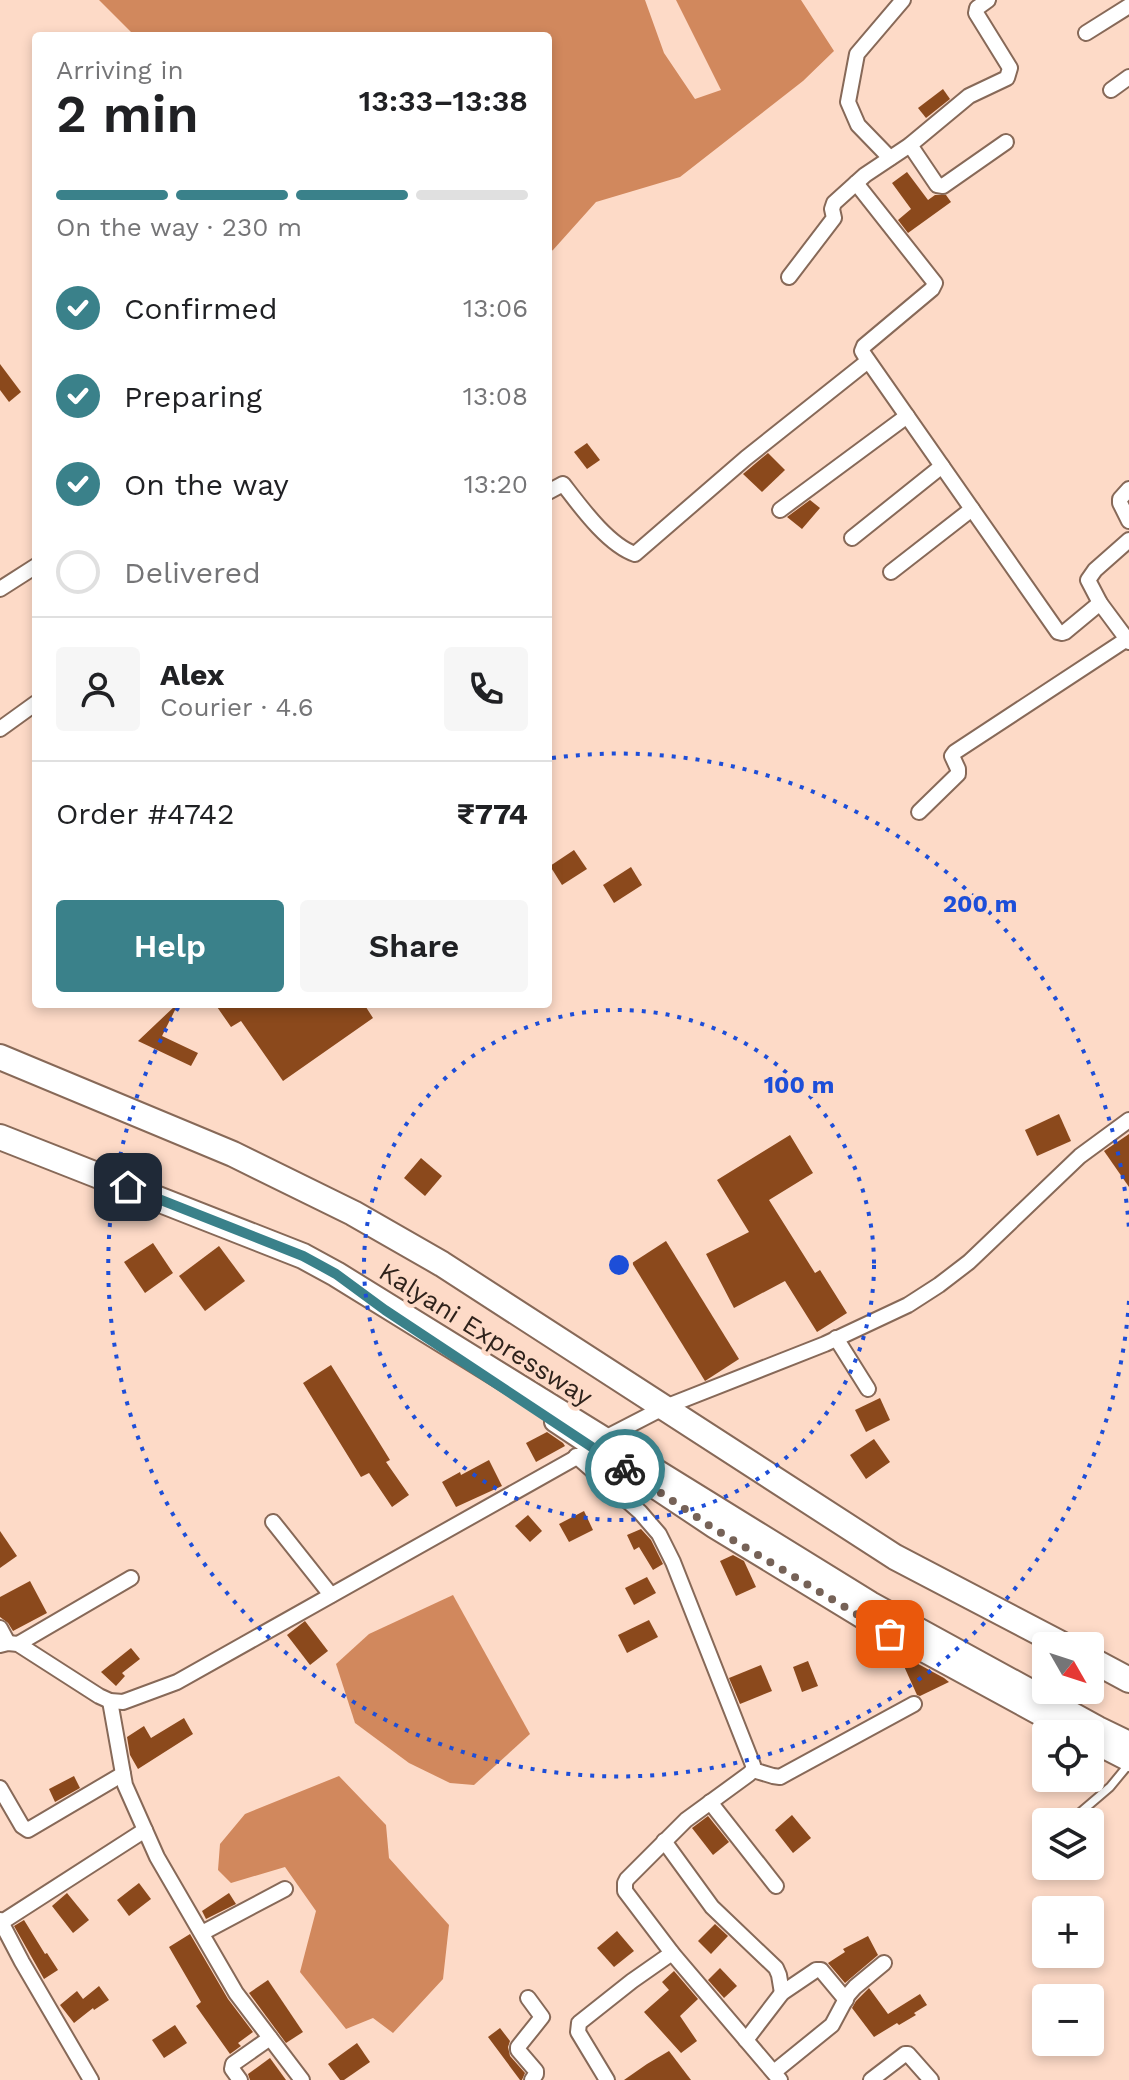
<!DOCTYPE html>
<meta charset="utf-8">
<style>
:root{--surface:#fff;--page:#f6f6f6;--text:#202124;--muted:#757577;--line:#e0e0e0;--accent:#3a818a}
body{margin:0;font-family:"Work Sans",sans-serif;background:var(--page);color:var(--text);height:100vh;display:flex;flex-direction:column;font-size:30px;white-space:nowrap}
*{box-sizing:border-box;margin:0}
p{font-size:26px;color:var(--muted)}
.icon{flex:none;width:44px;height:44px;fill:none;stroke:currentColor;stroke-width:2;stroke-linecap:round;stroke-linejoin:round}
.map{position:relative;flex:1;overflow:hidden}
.details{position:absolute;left:32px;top:32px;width:520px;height:976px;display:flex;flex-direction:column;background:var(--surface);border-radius:8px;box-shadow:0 4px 12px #0003}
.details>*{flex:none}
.needle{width:52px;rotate:129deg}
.tools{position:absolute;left:1032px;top:1632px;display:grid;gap:16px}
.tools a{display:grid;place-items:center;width:72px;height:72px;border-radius:8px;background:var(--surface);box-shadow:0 4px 12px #0003;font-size:40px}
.pin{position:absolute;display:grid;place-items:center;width:68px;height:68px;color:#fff;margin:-34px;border-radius:16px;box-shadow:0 4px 12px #0006}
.courier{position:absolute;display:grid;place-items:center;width:80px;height:80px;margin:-40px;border:6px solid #3a818a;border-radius:50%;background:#fff;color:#222;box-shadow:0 2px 10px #0007}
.headline em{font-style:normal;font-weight:600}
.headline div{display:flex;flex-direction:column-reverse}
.headline{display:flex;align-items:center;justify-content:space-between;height:136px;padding:0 24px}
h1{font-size:52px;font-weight:600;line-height:60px}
.bar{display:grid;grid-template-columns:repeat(4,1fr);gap:12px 8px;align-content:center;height:96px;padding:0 24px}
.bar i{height:10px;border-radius:6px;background:var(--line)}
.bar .on{background:var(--accent)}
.bar p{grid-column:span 4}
.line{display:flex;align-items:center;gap:20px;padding:0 24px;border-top:2px solid var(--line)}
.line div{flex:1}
.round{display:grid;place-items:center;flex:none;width:84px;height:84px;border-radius:8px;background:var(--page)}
ol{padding:0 24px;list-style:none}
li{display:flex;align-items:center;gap:24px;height:88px}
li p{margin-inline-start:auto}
li .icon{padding:8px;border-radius:50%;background:var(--accent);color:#fff;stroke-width:4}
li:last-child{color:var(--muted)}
li i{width:44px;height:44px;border:4px solid var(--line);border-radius:50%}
.button{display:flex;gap:16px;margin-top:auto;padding:16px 24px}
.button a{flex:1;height:92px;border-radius:8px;background:var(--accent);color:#fff;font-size:32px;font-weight:600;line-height:92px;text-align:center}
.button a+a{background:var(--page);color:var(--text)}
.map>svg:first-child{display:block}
.water{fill:#d1885d}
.building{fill:#8b491c}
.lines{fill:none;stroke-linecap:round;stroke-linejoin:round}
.service-casing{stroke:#876958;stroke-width:11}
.minor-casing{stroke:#876958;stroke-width:18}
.tertiary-casing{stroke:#876958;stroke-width:22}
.trunk-casing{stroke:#876958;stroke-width:28}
.service{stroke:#fff;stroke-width:7}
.minor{stroke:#fff;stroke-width:14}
.tertiary{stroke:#fff;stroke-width:18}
.trunk{stroke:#fff;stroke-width:24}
.done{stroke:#766257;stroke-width:8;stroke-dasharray:0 14.4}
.route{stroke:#3a818a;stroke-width:10}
.ring{fill:none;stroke:#1d4ed8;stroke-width:4;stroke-dasharray:4 8}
.labels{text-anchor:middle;stroke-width:8;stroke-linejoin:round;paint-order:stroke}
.street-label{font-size:26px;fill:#2e221b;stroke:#fddac7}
.centre{fill:#1d4ed8;stroke:#fddac7;stroke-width:4}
.ring-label{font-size:24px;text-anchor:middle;font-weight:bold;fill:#1d4ed8;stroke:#fddac7;stroke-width:8;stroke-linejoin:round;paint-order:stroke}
</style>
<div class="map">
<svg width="1129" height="2080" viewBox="0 0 1129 2080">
<rect width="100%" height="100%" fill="#fddac7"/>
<g class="water">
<path d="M99 0H645L664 53 695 99 721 90 676 0H801L834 51 803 81 680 177 596 202 553 250 548 253V36H135Z"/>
<path d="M453 1595 530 1734 474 1785 450 1783 409 1763 355 1723 336 1664 369 1634Z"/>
<path d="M339 1776 386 1825 389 1858 449 1925 443 1979 393 2033 373 2018 346 2029 300 1972 316 1911 285 1867 231 1883 218 1870 220 1844 245 1814Z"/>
</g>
<g class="building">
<path d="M943 89 950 99 926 118 918 108Z"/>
<path d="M907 172 928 200 935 195H946L951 202 908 233 898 220 911 209 892 183Z"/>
<path d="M0 364 21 392 9 402 0 390Z"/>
<path d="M587 443 600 460 587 469 574 452Z"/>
<path d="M768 453 785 470 762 492 743 474Z"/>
<path d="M810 500 820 508 802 529 787 517Z"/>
<path d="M574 850 587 869 562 885 550 866Z"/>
<path d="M631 867 642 885 614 903 603 885Z"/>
<path d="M215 1004H364L373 1018 283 1081 241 1021 231 1027Z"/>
<path d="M176 1005 177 1006 162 1036 198 1053 191 1066 138 1041Z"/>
<path d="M1059 1114 1071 1141 1037 1156 1025 1130Z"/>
<path d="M1129 1134V1187L1104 1151Z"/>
<path d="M790 1135 813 1173 769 1200 815 1273 820 1270 847 1313 817 1332 785 1281 734 1308 706 1254 749 1232 717 1180Z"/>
<path d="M421 1158 442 1176 425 1196 404 1178Z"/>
<path d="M666 1241 739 1359 705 1381 632 1263Z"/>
<path d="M153 1243 173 1273 145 1293 124 1262Z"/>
<path d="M219 1246 245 1281 205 1311 179 1276Z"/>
<path d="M331 1365 390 1460 386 1462 409 1495 392 1507 369 1473 361 1477 303 1383Z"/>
<path d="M880 1398 890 1420 866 1432 855 1410Z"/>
<path d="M547 1432 563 1443 565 1446 536 1462 526 1443Z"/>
<path d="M874 1439 890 1462 866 1479 850 1455Z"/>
<path d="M489 1460 502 1486 456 1507 442 1482 460 1472 461 1475Z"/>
<path d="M584 1511 593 1530 569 1542 559 1524Z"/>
<path d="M528 1515 542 1531 530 1542 515 1526Z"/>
<path d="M641 1529 651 1540 663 1564 653 1570 639 1547 634 1550 627 1535Z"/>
<path d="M0 1531 17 1556 0 1568Z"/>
<path d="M733 1555 744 1561 756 1587 736 1596 720 1561Z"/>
<path d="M647 1577 656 1593 634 1605 625 1588Z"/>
<path d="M30 1581 47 1613 13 1631 8 1623 0 1617V1597Z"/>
<path d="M649 1620 658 1637 627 1653 618 1635Z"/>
<path d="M305 1621 328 1651 310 1665 287 1635Z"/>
<path d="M131 1648 140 1659 122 1673 125 1676 116 1686 101 1672Z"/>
<path d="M898 1653 944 1678 949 1682 920 1696 917 1695Z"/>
<path d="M808 1661 818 1686 802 1692 793 1667Z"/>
<path d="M761 1665 772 1691 740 1704 729 1678Z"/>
<path d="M184 1718 193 1734 138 1769 130 1755 127 1737 144 1726 151 1738Z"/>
<path d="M74 1776 80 1788 55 1802 49 1789Z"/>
<path d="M792 1815 811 1838 793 1853 775 1830Z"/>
<path d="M708 1816 729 1842 713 1855 692 1828Z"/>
<path d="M139 1883 151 1899 129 1916 117 1900Z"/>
<path d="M67 1893 89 1920 73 1933 52 1906Z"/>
<path d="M229 1893 236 1904 206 1919 202 1911Z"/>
<path d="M24 1920 45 1954 47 1953 58 1970 44 1979 14 1926Z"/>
<path d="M715 1924 728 1936 711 1954 698 1941Z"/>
<path d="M617 1931 634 1951 614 1967 597 1948Z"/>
<path d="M190 1934 228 1999 253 2032 238 2043 241 2046 230 2054 196 2006 201 2002 169 1947Z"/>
<path d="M868 1936 878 1955 845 1983 828 1963 845 1952 843 1949Z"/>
<path d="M720 1968 737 1986 724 1998 708 1980Z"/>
<path d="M674 1971 698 1999 680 2016 697 2041 681 2053 644 2012 669 1990 662 1982Z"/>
<path d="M268 1980 303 2032 286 2043 249 1993Z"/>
<path d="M99 1986 109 2000 94 2010 93 2008 74 2023 60 2005 77 1991 83 1999Z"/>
<path d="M869 1988 888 2014 920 1994 927 2005 914 2013 916 2015 899 2025 897 2023 874 2037 852 2008 856 2001Z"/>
<path d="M175 2025 187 2043 164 2058 152 2040Z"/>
<path d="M500 2028 510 2041 508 2047 510 2056 525 2073 522 2080H520L488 2037Z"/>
<path d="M357 2043 370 2062 344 2080H340L328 2064Z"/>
<path d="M669 2051 691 2080H624L647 2064Z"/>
<path d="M270 2058 286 2080H250L248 2074Z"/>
</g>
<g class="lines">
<g class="service-casing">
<path id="service" d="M1069 1822 1110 1787 1129 1764"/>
</g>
<g class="minor-casing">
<g id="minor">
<path d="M1086 33 1129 6"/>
<path d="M1111 90 1129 77"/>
<path d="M910 145 937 185 943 186 1006 142"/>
<path d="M890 158 858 125 848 102 857 54 903 0"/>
<path d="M856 183 935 283 932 289 864 346 862 351 865 356 1058 632 1062 633 1065 632 1100 603"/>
<path d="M789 277 834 218 832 209 834 203 865 175 910 145 969 96 1007 78 1010 68 976 13 977 8 988 0"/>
<path d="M1129 489 1120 499V503L1129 521"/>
<path d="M548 492 563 484C580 506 608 545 635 554L746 458 868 361"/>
<path d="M780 510 907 416"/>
<path d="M852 538 942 466"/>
<path d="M1129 540 1095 570 1088 580 1100 603 1129 642"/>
<path d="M891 572 972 509"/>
<path d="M0 589 36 566"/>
<path d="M0 729 36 703"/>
<path d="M919 812 958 774V769L952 756 955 752 1127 639"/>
<path d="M836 1338 868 1389"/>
<path d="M576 1456 640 1512 659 1534 673 1562 753 1765V1770L749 1774 686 1820 627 1879 625 1883V1891L672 1953 780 2080"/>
<path d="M273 1522 331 1595"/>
<path d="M0 1628 8 1643"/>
<path d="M18 1644 131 1578"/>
<path d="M0 1645 8 1643 18 1644 99 1696 110 1701 123 1702 177 1682 593 1448 603 1439 665 1407 825 1344 908 1305 939 1285 969 1262 1080 1156 1129 1120"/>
<path d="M110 1701 125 1785 157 1857 236 1993 302 2080"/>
<path d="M753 1770 773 1776 780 1777 914 1704"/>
<path d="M0 1788 22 1826 28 1830 123 1774"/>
<path d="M710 1802 776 1886"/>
<path d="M664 1841 712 1907 776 1968 779 1975 782 1993"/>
<path d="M0 1920 22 1962 91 2080"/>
<path d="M2 1922 145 1830"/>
<path d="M202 1933 285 1889"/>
<path d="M528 1998 542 2017 518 2047V2050L536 2071V2074L532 2080"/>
<path d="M746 2040 782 1993 816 1970H821L846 2000"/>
<path d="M774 2072 832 2025 848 1995 855 1987 884 1963"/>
<path d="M240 2080 232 2069 233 2064 270 2038"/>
<path d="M607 2080 578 2032 579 2023 632 1981 672 1953"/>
<path d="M871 2080 905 2054H908L931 2080"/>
</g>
</g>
<g class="tertiary-casing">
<g id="tertiary">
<path d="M554 1422 713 1528 864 1620 1073 1734"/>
<path d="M1090 1742 1129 1762"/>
</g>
</g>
<g class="trunk-casing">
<g id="trunk">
<path d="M0 1057 233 1154 353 1213 442 1264 895 1557 1065 1646"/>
<path d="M0 1137 303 1256 336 1274 870 1604 1098 1729 1129 1744"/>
<path d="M1090 1659 1129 1680"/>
</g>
</g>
<use href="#service" class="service"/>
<use href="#minor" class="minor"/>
<use href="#tertiary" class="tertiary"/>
<use href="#trunk" class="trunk"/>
</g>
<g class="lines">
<path class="done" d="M625 1469 713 1528 890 1634"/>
<path class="route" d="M128 1187 303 1256 336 1274 385 1310 625 1469"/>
</g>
<g class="ring">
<circle cx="619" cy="1265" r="255"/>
<path d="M1129 1301A511 511 0 1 1 179 1006M552 758A511 511 0 0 1 1129 1229"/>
</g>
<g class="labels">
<g class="street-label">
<text transform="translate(486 1334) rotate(32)" y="9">Kalyani Expressway</text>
</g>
</g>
<circle cx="619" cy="1265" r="12" class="centre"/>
<g class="ring-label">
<text x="980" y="912">200 m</text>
<text x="799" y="1093">100 m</text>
</g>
</svg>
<div class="tools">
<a><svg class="needle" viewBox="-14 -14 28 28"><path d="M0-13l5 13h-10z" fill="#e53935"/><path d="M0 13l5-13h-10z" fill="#757577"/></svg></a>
<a><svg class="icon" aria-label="locate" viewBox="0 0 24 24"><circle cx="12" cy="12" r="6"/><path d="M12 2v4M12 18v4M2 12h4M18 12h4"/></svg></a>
<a><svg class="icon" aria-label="layers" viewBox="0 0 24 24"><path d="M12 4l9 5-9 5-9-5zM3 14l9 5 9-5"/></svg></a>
<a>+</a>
<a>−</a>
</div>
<div class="pin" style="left:890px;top:1634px;background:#ea580c"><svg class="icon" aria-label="bag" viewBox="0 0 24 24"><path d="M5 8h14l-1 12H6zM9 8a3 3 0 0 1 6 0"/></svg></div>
<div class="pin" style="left:128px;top:1187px;background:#1f2937"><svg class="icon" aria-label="home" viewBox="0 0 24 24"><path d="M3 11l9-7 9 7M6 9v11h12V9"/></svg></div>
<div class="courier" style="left:625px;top:1469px"><svg class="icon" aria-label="bike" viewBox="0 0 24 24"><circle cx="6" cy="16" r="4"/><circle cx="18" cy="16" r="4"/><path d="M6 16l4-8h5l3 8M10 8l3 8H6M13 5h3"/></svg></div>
<section class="details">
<div class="headline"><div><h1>2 min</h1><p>Arriving in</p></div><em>13:33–13:38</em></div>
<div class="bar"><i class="on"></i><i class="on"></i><i class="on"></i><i></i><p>On the way · 230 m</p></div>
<ol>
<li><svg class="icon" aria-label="check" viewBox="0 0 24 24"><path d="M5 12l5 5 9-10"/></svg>Confirmed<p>13:06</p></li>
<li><svg class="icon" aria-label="check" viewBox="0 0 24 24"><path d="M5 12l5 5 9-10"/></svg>Preparing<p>13:08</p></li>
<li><svg class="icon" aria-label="check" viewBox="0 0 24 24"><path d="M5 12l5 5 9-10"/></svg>On the way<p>13:20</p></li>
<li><i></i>Delivered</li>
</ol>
<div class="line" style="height:144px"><a class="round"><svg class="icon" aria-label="person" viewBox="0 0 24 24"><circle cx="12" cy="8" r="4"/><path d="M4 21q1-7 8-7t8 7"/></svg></a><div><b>Alex</b><p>Courier · 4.6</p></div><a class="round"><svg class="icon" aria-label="phone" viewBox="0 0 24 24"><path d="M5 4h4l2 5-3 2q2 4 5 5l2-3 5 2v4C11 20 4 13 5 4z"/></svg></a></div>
<div class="line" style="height:104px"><div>Order #4742</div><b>₹774</b></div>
<div class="button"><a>Help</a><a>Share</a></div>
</section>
</div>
